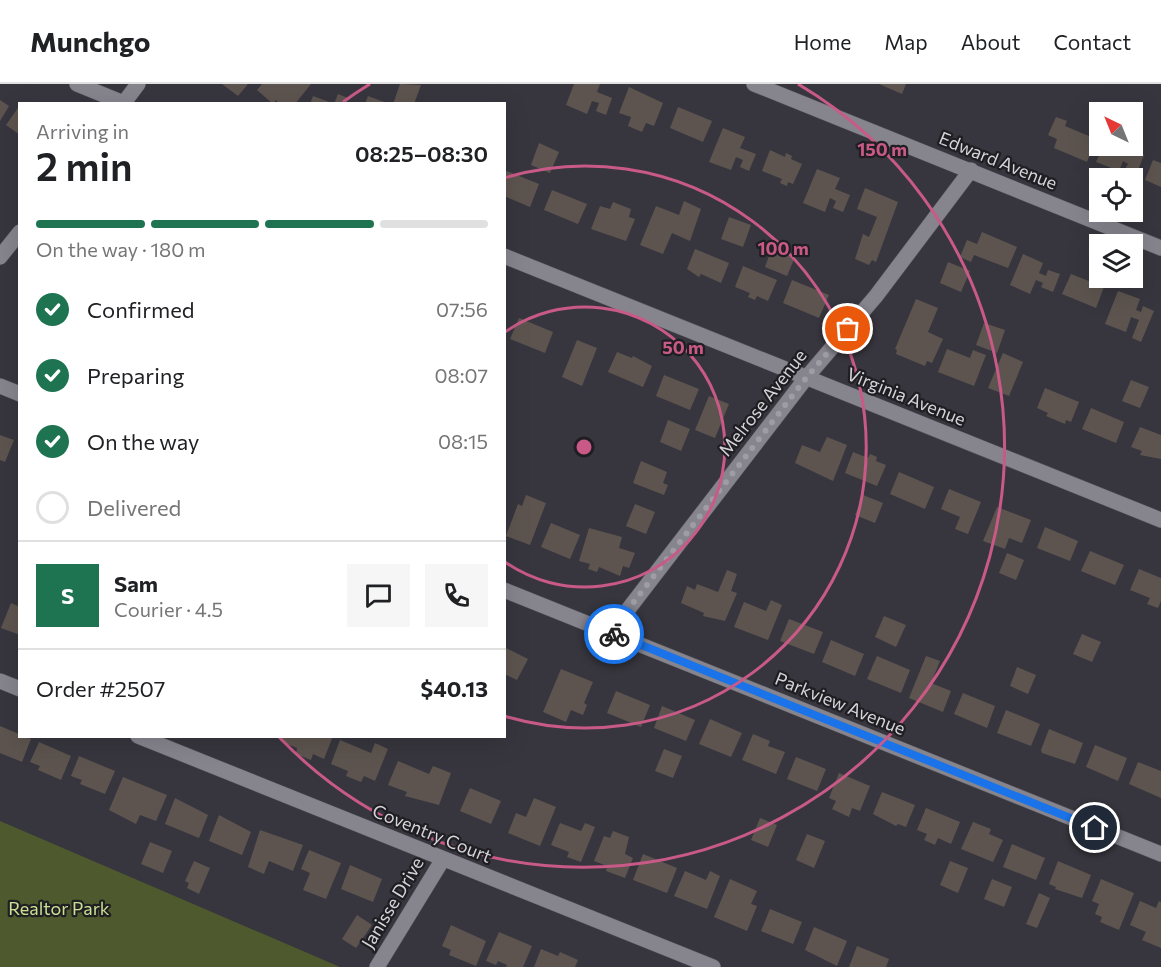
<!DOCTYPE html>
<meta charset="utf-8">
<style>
:root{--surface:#fff;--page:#f6f6f6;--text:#202124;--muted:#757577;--line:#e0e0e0;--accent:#1e7451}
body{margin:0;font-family:Commissioner,sans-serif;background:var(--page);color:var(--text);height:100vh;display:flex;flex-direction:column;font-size:22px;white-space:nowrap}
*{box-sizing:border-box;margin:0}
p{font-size:20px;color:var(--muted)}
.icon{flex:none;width:33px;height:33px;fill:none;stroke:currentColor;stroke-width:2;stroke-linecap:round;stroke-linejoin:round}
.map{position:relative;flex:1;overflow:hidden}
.panel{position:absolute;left:18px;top:18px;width:488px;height:636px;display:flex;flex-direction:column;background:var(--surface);border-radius:0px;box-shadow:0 6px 24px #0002}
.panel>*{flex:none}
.needle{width:39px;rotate:317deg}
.controls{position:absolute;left:1089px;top:18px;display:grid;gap:12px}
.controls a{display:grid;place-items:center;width:54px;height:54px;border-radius:0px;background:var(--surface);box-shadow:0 6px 24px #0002;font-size:30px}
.pin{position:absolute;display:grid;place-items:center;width:51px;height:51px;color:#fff;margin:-26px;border:3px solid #fff;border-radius:50%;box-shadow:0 2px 6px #0007}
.courier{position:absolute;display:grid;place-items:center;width:60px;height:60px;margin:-30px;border:4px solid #1a73e8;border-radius:50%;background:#fff;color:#222;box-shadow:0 2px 8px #0007}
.headline em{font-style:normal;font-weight:600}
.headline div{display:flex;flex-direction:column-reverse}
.headline{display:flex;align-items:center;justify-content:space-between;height:102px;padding:0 18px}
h1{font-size:39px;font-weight:600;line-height:45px}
.bar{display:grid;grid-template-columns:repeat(4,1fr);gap:9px 6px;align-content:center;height:72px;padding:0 18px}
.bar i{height:8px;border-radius:4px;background:var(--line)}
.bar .current{background:var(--accent)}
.bar p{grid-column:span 4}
.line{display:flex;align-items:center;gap:15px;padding:0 18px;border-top:2px solid var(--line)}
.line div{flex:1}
.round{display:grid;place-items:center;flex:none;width:63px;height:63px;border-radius:0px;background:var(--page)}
ol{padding:0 18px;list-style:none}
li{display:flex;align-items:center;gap:18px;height:66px}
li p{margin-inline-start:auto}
li .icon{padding:6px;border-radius:50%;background:var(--accent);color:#fff;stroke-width:4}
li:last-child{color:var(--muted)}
li i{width:33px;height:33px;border:3px solid var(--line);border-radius:50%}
header{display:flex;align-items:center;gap:36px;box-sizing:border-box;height:84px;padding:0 30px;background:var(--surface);border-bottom:2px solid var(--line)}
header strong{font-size:28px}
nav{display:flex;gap:33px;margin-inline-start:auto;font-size:21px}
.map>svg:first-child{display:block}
.green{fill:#4e5a2d}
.building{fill:#5d544f}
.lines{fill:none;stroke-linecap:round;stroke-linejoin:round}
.minor-casing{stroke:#56545b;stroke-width:16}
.minor{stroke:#86848d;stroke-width:15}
.done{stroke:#9e9da3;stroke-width:6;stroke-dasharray:0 10.8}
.route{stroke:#1a73e8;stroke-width:8}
.ring{fill:none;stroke:#c95a87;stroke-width:3}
.labels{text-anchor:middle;stroke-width:4.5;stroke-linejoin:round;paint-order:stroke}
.street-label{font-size:18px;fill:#d5d4d9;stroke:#1f1e22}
.park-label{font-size:18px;fill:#cae092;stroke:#1f1e22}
.centre{fill:#c95a87;stroke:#1f1e22;stroke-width:3}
.ring-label{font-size:18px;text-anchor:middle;font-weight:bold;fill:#c95a87;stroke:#1f1e22;stroke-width:4.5;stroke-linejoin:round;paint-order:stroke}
</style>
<header>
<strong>Munchgo</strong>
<nav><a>Home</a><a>Map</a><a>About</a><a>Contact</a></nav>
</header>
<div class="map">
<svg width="1161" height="883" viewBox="0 0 1161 883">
<rect width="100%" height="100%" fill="#37363e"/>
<path class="green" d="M0 737 340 883H0Z"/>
<g class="building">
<path d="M222 0H248L238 12Z"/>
<path d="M262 0H311L295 20H280L276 16 273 20 257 6Z"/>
<path d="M400 0 421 1 414 20H393Z"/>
<path d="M574 0H600L597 8 612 14 606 31 596 27 599 19 592 17 587 30 566 21Z"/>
<path d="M879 0H906L902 10Z"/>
<path d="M629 3 663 19 654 42 646 39 642 48 628 42 631 33 619 29Z"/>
<path d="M338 10 348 14 346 20H334Z"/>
<path d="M313 12 332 19V20H310Z"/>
<path d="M368 12 387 19V20H365Z"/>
<path d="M0 16 9 22 0 37Z"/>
<path d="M20 21V51L6 41Z"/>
<path d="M678 23 712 37 703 58 670 44Z"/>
<path d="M1056 33 1067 37 1065 42 1096 55 1087 78 1054 64 1057 55 1048 51Z"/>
<path d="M723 44 745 53 740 64 756 70 749 87 740 83 743 76 736 73 731 86 709 78Z"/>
<path d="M539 59 559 68 550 89 531 81Z"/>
<path d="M1103 62H1129L1126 68 1131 70 1133 67 1144 71 1137 89 1125 85 1128 80 1123 77 1119 87 1096 78Z"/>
<path d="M770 66 785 73 786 69 792 72 791 75 802 80 793 100 788 98 787 102 780 99 782 95 762 87Z"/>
<path d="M1153 76 1161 79V103L1145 96Z"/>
<path d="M817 85 840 94 835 105 850 111 843 128 833 124 836 117 830 114 825 128 803 119Z"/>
<path d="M504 86 539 100 530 123 504 112Z"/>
<path d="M865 104 898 118 876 178 872 176 869 181 855 175 863 150 869 153 877 133 857 125Z"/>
<path d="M552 106 587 120 578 140 544 126Z"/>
<path d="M684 117 701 125 690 157 672 149 663 170 640 161 656 122 679 131Z"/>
<path d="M613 118 631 125 629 133 635 135 626 157 591 145 600 122 610 125Z"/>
<path d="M729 133 751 141 743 163 721 155Z"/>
<path d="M982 148 1017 163 1008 184 974 171 971 178 960 173 967 156 977 160Z"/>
<path d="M772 164 795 173 787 192 765 183Z"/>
<path d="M695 165 729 179 721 199 701 190 699 193 687 185Z"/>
<path d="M1023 170 1043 179 1039 189 1046 192 1048 186 1060 190 1053 208 1041 203 1043 199 1036 196 1030 210 1010 201Z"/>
<path d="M948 178 970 187 961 208 940 199Z"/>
<path d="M743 182 777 196 768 217 757 212 755 216 748 213 750 209 735 203Z"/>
<path d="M1071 190 1104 203 1096 224 1062 210Z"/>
<path d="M792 196 829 211 819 234 783 219Z"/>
<path d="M1118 207 1140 215 1136 226 1141 228 1143 222 1154 227 1141 258 1132 254 1139 236 1131 233 1126 248 1105 240Z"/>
<path d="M916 215 938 224 928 248 943 255 932 279 927 277 925 282 896 270 897 266 895 265Z"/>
<path d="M519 234 553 248 545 269 510 255Z"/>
<path d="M984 239 1005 246 997 269 976 261Z"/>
<path d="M577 256 597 264 582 302 562 293Z"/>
<path d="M947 265 970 274 973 266 986 271 974 302 938 288Z"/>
<path d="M617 268 632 274 633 272 652 282 643 303 608 288Z"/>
<path d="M1003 269 1023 278 1009 312 988 304Z"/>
<path d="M664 291 699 305 690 326 656 312Z"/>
<path d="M1131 296 1149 303 1140 324 1122 317Z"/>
<path d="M1045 304 1079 318 1071 338 1066 336 1065 340 1046 332 1048 329 1037 324Z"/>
<path d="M709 312 729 320 715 354 695 346Z"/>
<path d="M1091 324 1124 338 1116 359 1082 345Z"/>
<path d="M668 336 690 345 681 367 660 358Z"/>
<path d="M1140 343 1161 351V375L1140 371 1142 367 1131 363Z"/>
<path d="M0 351 14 356 5 378 0 376Z"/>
<path d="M827 353 847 361 833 397 795 379 802 361 820 368Z"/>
<path d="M853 368 868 374 870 370 877 373 876 377 886 381 877 402 845 389Z"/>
<path d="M641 377 667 388 663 399 668 401 664 411 633 399Z"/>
<path d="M899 388 934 403 925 425 890 410Z"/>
<path d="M949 405 981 418 968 450 955 445 960 433 941 425Z"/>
<path d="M526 411 546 419 530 461 506 452 518 420 522 422Z"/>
<path d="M863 411 883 419 875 439 855 431Z"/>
<path d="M635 420 655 428 646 450 626 442Z"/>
<path d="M997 423 1031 436 1022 459 1009 454 1005 465 983 457Z"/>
<path d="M551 439 580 451 570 475 541 463Z"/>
<path d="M1045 443 1078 457 1070 477 1037 464Z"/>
<path d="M589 444 622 453 619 464 635 469 629 484 623 482 620 492 599 483 597 488 588 485 590 480 579 477Z"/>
<path d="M1090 467 1124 481 1115 501 1081 487Z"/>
<path d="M1007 469 1024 476 1016 496 999 489Z"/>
<path d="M1139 485 1161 494V517L1158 524 1147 520 1150 514 1130 506Z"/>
<path d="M727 486 737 490 731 507 737 509 725 537 703 532 704 529 681 519 687 502 695 506 697 500 718 508Z"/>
<path d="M771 516 782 521 768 556 734 543 744 518 766 527Z"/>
<path d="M11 519 20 523V551L1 544Z"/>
<path d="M884 532 906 541 896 563 875 553Z"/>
<path d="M789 535 823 548 814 570 780 557Z"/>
<path d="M1082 550 1101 558 1092 578 1073 570Z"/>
<path d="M831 556 864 570 855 592 822 578Z"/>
<path d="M504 563 528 575 517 596 504 590Z"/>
<path d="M877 572 910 586 901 609 867 595Z"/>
<path d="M926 572 940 577 931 599 951 607 943 628 909 614Z"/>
<path d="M1017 583 1036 591 1028 610 1010 602Z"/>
<path d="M561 585 593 598 584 619 587 621 583 631 571 626 566 638 543 628Z"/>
<path d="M616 607 650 621 641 643 607 629Z"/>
<path d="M963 609 995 622 987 644 954 630Z"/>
<path d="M662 622 695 636 686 657 654 644Z"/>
<path d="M1006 626 1040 640 1031 662 997 649Z"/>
<path d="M710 635 742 649 731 673 699 660Z"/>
<path d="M0 642 31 655 22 678 0 669Z"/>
<path d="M1049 645 1083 659 1075 680 1042 669 1041 666Z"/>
<path d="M753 650 770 657 768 662 785 668 776 690 742 676Z"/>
<path d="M282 652H333L324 675 313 670 311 676 296 670 297 664 280 657Z"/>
<path d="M340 656 371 669 375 659 388 665 375 697 364 692 361 698 346 692 348 687 331 680Z"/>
<path d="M39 658 71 672 61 696 38 686 40 682 30 678Z"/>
<path d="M1095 661 1127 674 1118 697 1086 683Z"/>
<path d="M664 665 682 672 673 694 655 687Z"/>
<path d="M79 672 115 687 105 710 80 700 82 696 71 692Z"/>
<path d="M796 673 826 685 817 707 787 695Z"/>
<path d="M398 677 429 690 433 682 451 689 439 721 405 712 407 708 388 701Z"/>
<path d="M1138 678 1161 687V714L1129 700Z"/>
<path d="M839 689 870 702 860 727 852 724 849 733 832 725 836 717 829 714Z"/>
<path d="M123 693 167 711 156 737 140 731 136 740 109 726Z"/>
<path d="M470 704 501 717 491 740 460 727Z"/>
<path d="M882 708 915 721 906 743 898 740 896 742 873 730Z"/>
<path d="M175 714 208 731 199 754 165 740Z"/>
<path d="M534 714 556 723 540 762 508 749 516 729 526 733Z"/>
<path d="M926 724 960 738 951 760 938 754 935 761 924 756 927 750 917 746Z"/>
<path d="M219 731 251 748 242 771 209 757Z"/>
<path d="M760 734 777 741 768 763 751 756Z"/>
<path d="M973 738 991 745 989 750 1003 756 993 778 961 765Z"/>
<path d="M560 739 581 747 585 739 595 743 581 778 567 773 569 768 551 761Z"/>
<path d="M260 746 303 761 293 787 269 777 264 790 248 783Z"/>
<path d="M613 747 629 753 625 770 633 774 625 794 606 787 607 782 594 777 604 752 610 754Z"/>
<path d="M807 750 825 757 814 784 796 776Z"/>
<path d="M150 758 172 767 163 789 141 780Z"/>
<path d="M1012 760 1045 774 1036 796 1003 783Z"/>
<path d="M309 766 341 779 326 815 303 806 310 789 301 785Z"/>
<path d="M643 770 677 784 667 809 633 796Z"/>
<path d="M194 777 210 784 199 810 187 804 189 799 185 797Z"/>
<path d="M950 777 968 784 958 809 940 801Z"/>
<path d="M1058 777 1091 791 1082 814 1055 805 1056 803 1049 800Z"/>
<path d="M350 781 382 795 373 818 341 805Z"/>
<path d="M685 787 706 796 710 787 720 792 707 825 674 812Z"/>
<path d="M730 795 757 807 751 820 757 822 747 847 714 833Z"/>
<path d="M992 795 1012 803 1004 823 984 815Z"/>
<path d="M1101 795 1134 809 1119 846 1100 838 1102 833 1095 830 1099 820 1092 817Z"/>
<path d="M1039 809 1050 814 1037 844 1026 840Z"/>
<path d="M1140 817 1156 824 1159 817 1161 818V864L1142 856 1146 848 1130 841Z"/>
<path d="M770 825 802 838 793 860 761 847Z"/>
<path d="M357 831 372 841 356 864 342 855Z"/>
<path d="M451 841 486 857 476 882 449 871 451 866 442 862Z"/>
<path d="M814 843 847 857 837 882 805 866Z"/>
<path d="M499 848 532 862 523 883H506L507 881 498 877 496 881 486 877Z"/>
<path d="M857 862 889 875 886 883H849Z"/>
<path d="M541 865 558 872 560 868 578 876 575 883H534Z"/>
</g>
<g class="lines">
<g class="minor-casing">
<g id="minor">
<path d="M77 0 126 20"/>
<path d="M754 0 1161 164"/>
<path d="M123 20 138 0"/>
<path d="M504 172 1161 436"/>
<path d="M0 173 20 148"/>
<path d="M0 302 20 310"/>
<path d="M504 506 1161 770"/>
<path d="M610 549 806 294 876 212 971 86"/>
<path d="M0 597 20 605"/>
<path d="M138 652 713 883"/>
<path d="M377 883 443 775"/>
</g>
</g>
<use href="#minor" class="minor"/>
</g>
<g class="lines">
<path class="done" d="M614 550 610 549 806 294 848 245"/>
<path class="route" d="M614 550 1095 744"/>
</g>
<g class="ring">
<path d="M505 248A140 140 0 1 1 505 478"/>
<path d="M504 94A281 281 0 1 1 504 632"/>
<path d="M343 18A421 421 0 0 1 370 0M798 0A421 421 0 1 1 279 653"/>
</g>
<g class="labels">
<g class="street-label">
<text transform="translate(998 77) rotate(22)" y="6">Edward Avenue</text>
<text transform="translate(906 313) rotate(22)" y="6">Virginia Avenue</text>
<text transform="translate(763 319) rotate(-52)" y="6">Melrose Avenue</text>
<text transform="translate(840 620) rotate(22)" y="6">Parkview Avenue</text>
<text transform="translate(432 750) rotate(22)" y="6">Coventry Court</text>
<text transform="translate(393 819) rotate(-59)" y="6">Janisse Drive</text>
</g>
<g class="park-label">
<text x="59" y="831">Realtor Park</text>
</g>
</g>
<circle cx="584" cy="363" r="9" class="centre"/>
<g class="ring-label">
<text x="882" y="72">150 m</text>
<text x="783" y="171">100 m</text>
<text x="683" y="270">50 m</text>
</g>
</svg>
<div class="controls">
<a><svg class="needle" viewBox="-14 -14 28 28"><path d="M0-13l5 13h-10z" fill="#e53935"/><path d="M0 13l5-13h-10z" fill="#757577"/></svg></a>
<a><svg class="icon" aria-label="locate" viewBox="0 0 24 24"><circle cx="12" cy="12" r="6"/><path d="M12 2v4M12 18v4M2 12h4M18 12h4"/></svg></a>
<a><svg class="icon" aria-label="layers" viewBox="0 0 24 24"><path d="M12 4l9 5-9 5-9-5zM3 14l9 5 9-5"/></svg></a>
</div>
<div class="pin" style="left:848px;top:245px;background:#ea580c"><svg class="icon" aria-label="bag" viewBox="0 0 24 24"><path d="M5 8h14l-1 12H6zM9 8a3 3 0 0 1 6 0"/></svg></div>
<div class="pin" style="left:1095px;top:744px;background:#1f2937"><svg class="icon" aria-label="home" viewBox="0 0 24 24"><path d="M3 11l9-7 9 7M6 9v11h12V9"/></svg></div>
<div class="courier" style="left:614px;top:550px"><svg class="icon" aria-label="bike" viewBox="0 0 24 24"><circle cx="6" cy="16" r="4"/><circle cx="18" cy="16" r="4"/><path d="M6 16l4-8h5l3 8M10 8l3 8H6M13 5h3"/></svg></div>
<section class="panel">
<div class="headline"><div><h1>2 min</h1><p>Arriving in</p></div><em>08:25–08:30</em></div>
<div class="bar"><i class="current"></i><i class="current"></i><i class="current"></i><i></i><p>On the way · 180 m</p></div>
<ol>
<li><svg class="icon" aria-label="check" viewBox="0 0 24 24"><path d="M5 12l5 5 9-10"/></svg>Confirmed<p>07:56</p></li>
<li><svg class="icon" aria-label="check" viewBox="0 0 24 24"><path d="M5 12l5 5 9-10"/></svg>Preparing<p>08:07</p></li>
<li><svg class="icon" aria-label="check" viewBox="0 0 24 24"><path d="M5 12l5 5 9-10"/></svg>On the way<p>08:15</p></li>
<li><i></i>Delivered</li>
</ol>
<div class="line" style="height:108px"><b class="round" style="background:var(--accent);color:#fff">S</b><div><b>Sam</b><p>Courier · 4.5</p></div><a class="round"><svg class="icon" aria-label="chat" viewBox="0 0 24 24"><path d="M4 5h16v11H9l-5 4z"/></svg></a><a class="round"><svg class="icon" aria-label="phone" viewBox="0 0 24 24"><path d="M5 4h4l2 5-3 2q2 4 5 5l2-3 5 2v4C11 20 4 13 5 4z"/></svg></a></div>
<div class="line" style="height:78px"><div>Order #2507</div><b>$40.13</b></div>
</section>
</div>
